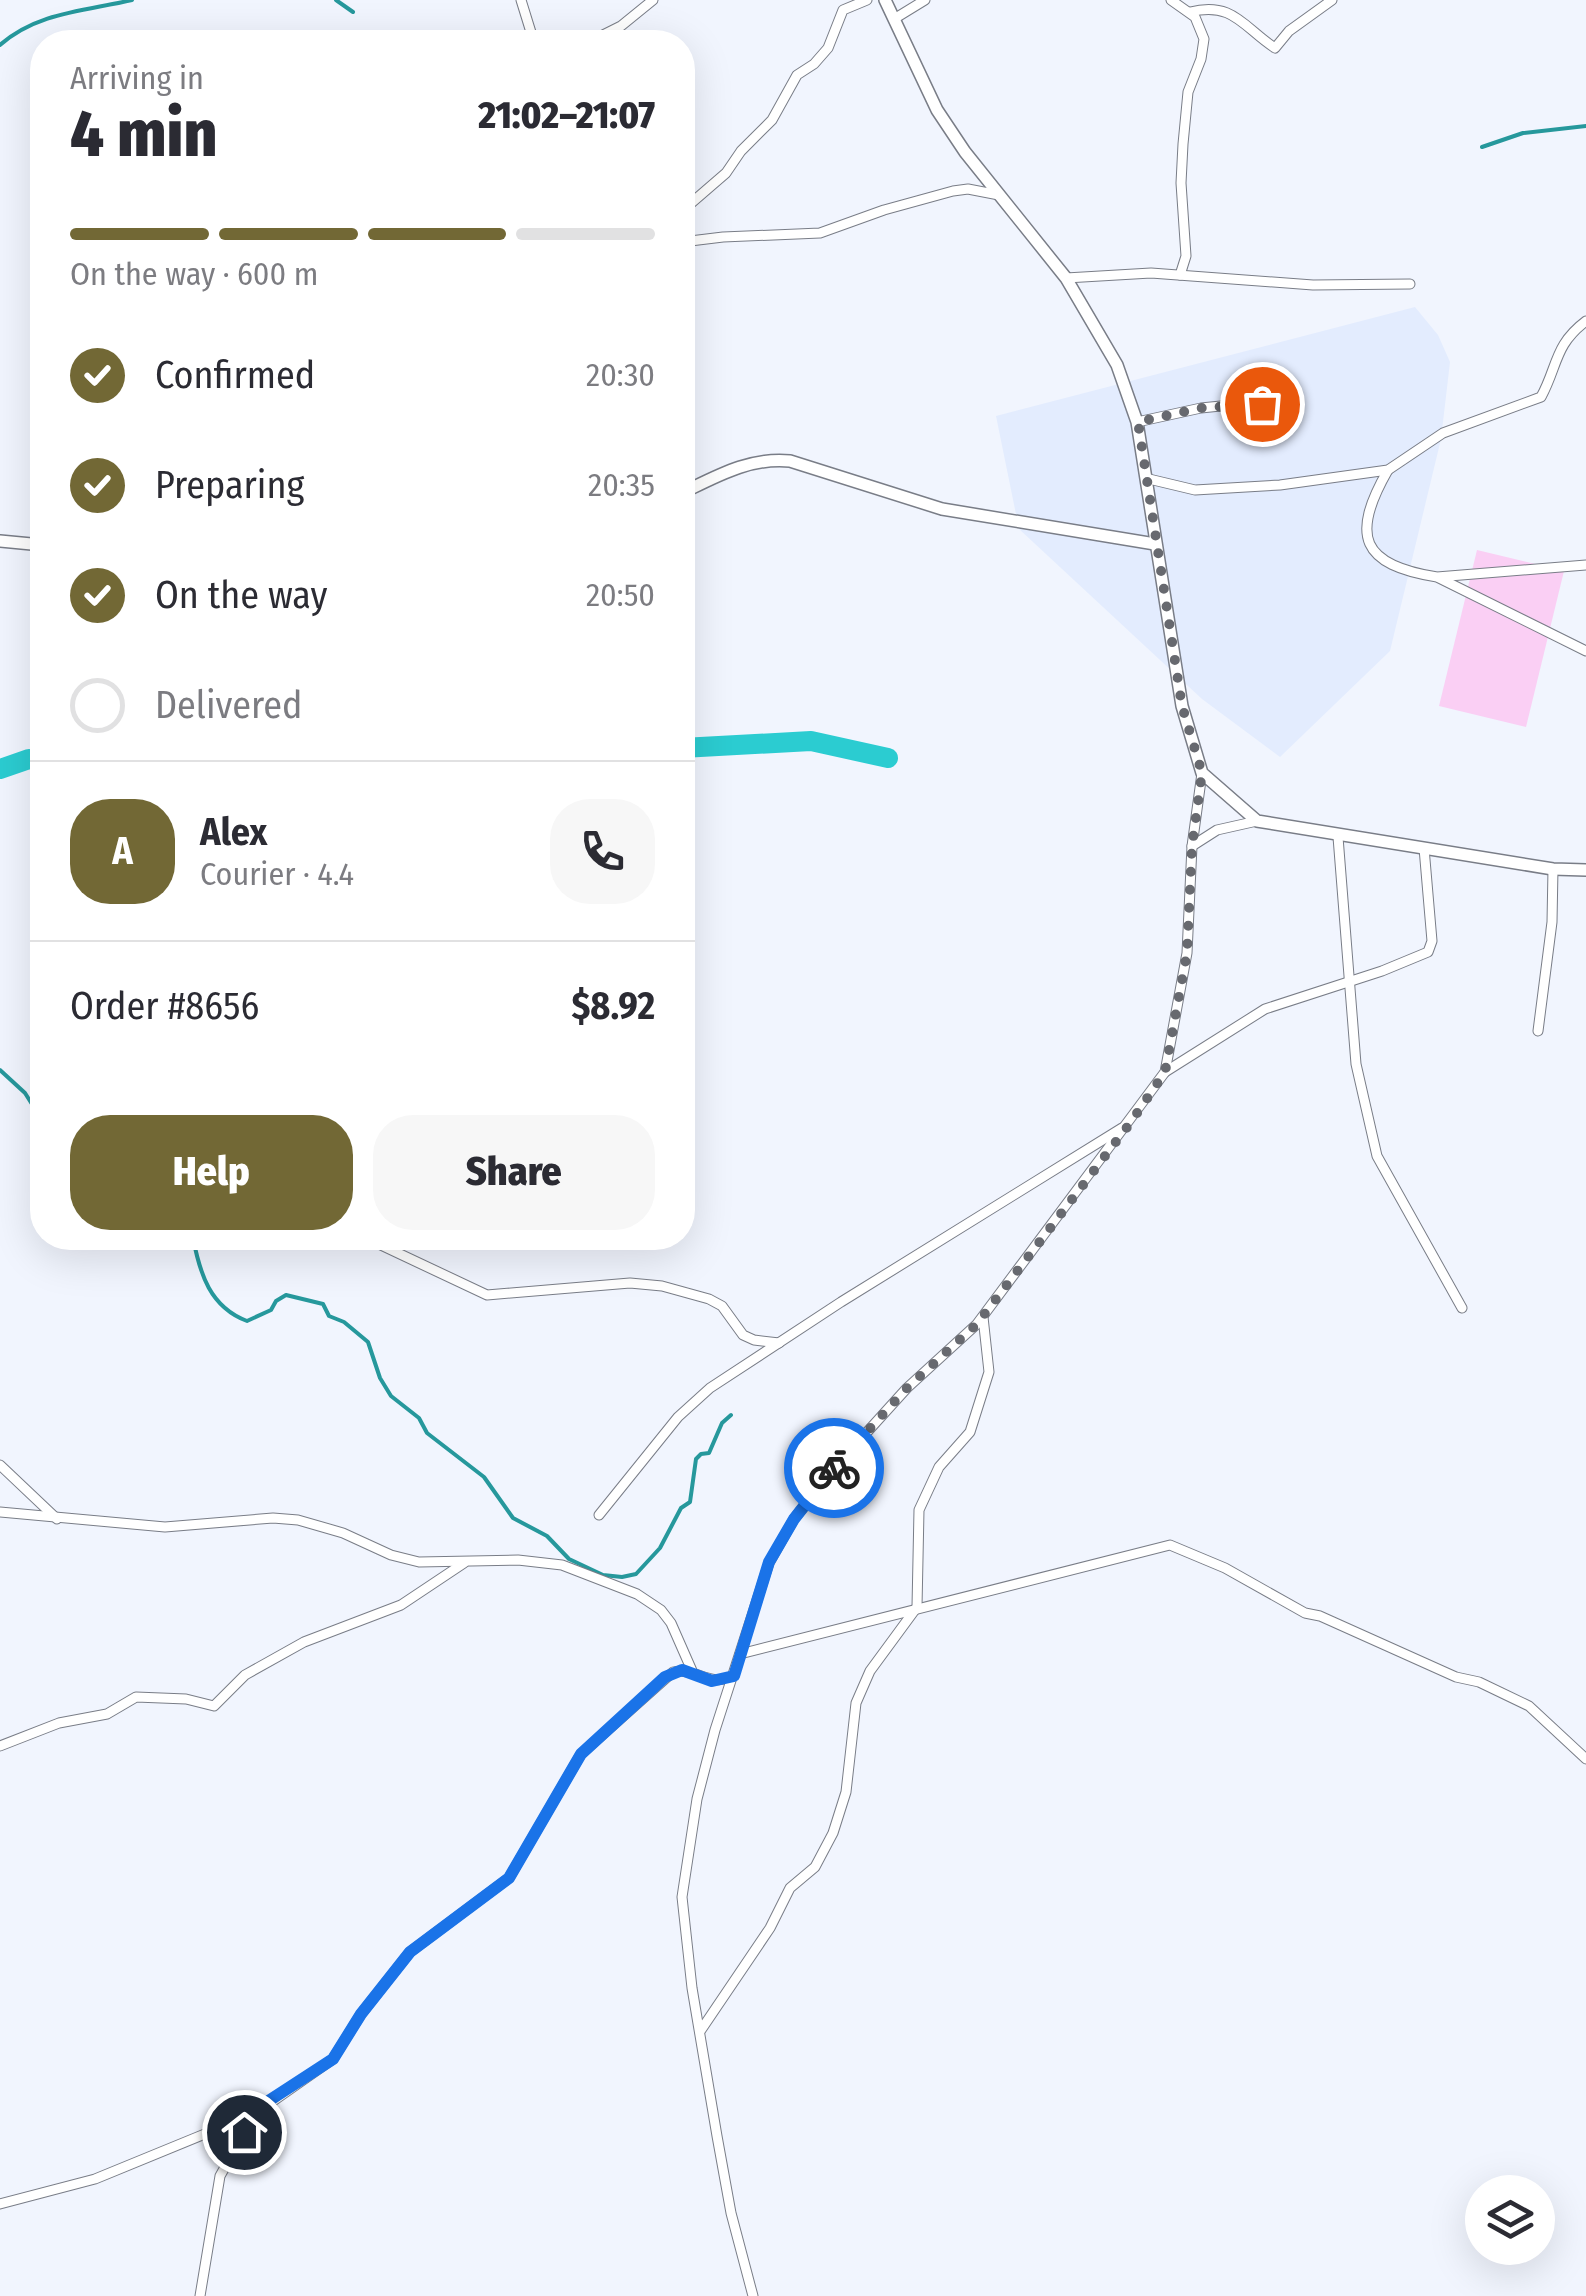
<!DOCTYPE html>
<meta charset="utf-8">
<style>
:root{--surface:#fff;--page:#f7f7f7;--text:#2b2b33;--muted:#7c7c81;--line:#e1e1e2;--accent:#726835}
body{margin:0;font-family:"Fira Sans Condensed",sans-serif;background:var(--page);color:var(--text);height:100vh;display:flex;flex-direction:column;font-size:38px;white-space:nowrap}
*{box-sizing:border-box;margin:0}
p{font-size:32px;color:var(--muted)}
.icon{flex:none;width:55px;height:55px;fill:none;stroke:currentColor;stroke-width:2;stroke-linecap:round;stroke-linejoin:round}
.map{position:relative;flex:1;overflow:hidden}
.drawer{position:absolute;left:30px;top:30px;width:665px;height:1220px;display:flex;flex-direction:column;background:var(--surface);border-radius:40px;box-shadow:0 10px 40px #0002}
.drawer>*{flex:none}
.tools{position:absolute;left:1465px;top:2175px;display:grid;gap:20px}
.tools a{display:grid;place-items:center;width:90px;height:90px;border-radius:50%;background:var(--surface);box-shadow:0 10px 40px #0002;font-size:50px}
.pin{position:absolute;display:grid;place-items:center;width:85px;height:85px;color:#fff;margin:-42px;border:5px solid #fff;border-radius:50%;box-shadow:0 2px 10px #0007}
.courier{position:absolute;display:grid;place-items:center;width:100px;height:100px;margin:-50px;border:8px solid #1a73e8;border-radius:50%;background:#fff;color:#222;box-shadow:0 2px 12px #0007}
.headline em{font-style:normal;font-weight:800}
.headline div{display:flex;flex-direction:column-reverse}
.headline{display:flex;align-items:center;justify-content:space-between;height:170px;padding:0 40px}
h1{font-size:65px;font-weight:800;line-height:75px}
.bar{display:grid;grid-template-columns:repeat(4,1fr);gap:15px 10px;align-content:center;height:120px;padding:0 40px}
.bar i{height:12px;border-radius:8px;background:var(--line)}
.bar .current{background:var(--accent)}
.bar p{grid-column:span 4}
.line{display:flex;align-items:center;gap:25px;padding:0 40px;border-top:2px solid var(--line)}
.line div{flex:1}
.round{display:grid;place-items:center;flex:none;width:105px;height:105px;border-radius:40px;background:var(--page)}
ol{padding:0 40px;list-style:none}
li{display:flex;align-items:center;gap:30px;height:110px}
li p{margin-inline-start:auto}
li .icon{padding:10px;border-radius:50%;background:var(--accent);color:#fff;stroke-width:4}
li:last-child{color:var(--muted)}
li i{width:55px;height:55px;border:5px solid var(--line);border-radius:50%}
.cta{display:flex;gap:20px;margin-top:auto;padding:20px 40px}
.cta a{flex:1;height:115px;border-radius:40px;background:var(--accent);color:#fff;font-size:40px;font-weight:800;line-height:115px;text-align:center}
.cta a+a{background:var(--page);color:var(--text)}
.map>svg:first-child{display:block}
.built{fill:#e3ecfe}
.green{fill:#facff4}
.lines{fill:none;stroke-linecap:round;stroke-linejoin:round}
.stream{stroke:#26989c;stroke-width:4}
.river{stroke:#2bccd1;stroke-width:20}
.minor-casing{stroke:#797d87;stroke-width:11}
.tertiary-casing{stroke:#797d87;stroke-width:14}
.minor{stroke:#fff;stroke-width:9}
.tertiary{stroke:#fff;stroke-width:11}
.done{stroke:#67696f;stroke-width:10;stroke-dasharray:0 18}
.route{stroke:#1a73e8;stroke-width:12}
</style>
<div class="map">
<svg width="1586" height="2296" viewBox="0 0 1586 2296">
<rect width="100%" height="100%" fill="#f1f5fe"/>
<path class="built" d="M1415 307 1438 335 1450 362 1441 439 1390 651 1280 757 1202 699 1019 529 996 416Z"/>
<path class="green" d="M1477 550 1564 571 1526 727 1439 706Z"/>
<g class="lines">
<g class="stream">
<path d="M336 0 353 12"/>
<path d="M0 45C38 12 85 11 132 0"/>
<path d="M1482 147 1523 133 1586 126"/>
<path d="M0 1070 25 1093 42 1120"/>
<path d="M193 1238C200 1274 210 1307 247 1321L271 1310 276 1301 286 1295 323 1304 329 1316 344 1322 368 1342 380 1378 391 1396 419 1418 427 1433 484 1477 513 1518 547 1536 569 1559 603 1575 622 1577 636 1574 660 1548 681 1508 690 1502 696 1459 701 1454 709 1453 722 1423 731 1415"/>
</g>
<g class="river">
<path d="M682 748 811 741 888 758"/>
<path d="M0 769 29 759 42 762"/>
</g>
<g class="minor-casing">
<g id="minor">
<path d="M521 0 534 42"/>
<path d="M1171 0 1195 17 1204 39 1201 59 1188 92 1183 144 1181 183 1186 256 1180 275"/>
<path d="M1190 12C1233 1 1243 27 1275 48L1289 31 1332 0"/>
<path d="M894 19 925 0"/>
<path d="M589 42 621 26 653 0"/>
<path d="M682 211 726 173 741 151 772 120 797 75 814 64 828 48 843 10 867 0"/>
<path d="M682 242 723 237 820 233 884 210 953 191 968 189 999 195"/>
<path d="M1066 278 1151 273 1313 285 1410 284"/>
<path d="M1137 422 1201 408 1279 400"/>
<path d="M1388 470C1350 536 1361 565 1437 577L1586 565"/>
<path d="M1149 479 1195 490 1280 485 1388 470 1443 433 1541 397C1558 366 1554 345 1586 321"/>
<path d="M1439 578 1586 651"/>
<path d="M1338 837 1356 1064 1377 1156 1462 1308"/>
<path d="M1192 846 1217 830 1257 821"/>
<path d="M1538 1031 1552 922 1553 869"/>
<path d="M1165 1072 1265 1009 1382 971 1428 952 1432 941 1424 848"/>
<path d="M366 1238 487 1295 630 1283 662 1286 709 1299 722 1306 743 1335 754 1340 779 1343"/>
<path d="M0 1465 57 1519"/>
<path d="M0 1512 165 1527 273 1518 298 1520 343 1533 391 1555 419 1562 518 1560 562 1565 637 1594 661 1610 671 1623 693 1673"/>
<path d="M599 1515 678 1417 710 1388 841 1302 1122 1128"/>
<path d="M740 1654 1170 1545 1225 1568 1305 1613 1320 1616 1456 1677 1479 1682 1529 1706 1586 1759"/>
<path d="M0 1746 59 1723 107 1714 136 1697 186 1699 214 1706 245 1675 304 1642 401 1605 464 1563"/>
<path d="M701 2030 770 1928 790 1888 815 1867 833 1833 846 1792 856 1703 870 1671 917 1607 919 1510 939 1467 970 1432 989 1372 983 1317"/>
<path d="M0 2204 95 2179 256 2113 333 2059 361 2014 410 1952 509 1878 581 1754 673 1672C695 1667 710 1687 732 1677"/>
<path d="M200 2296 220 2176 254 2115"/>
<path d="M753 2296 731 2213 717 2136 692 1988 682 1897 697 1799 715 1730 769 1563 794 1519 829 1474 907 1388 977 1324 1165 1072 1187 953 1192 846 1202 773"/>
</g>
</g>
<g class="tertiary-casing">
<g id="tertiary">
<path d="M885 0 937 110 965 152 1066 278 1117 365 1137 422 1182 706 1202 773 1257 821 1553 869 1586 870"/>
<path d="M682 493C717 476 750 457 790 461L942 509 1155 544"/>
<path d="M0 541 42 545"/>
</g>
</g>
<use href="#minor" class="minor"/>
<use href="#tertiary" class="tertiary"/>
</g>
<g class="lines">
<path class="done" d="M834 1468 907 1388 977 1324 1131 1122 1165 1072 1187 953 1192 846 1202 773 1182 706 1138 422 1201 408 1262 404"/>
<path class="route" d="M244 2132 256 2113 270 2100 333 2059 361 2014 410 1952 509 1878 581 1754 665 1677 682 1670 712 1681 734 1676 769 1562 794 1519 834 1468"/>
</g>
</svg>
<div class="tools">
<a><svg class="icon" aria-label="layers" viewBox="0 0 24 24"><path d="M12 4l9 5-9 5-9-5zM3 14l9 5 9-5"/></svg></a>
</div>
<div class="pin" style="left:1262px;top:404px;background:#ea580c"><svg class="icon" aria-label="bag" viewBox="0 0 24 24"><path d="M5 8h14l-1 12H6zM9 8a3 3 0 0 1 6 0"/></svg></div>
<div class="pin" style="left:244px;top:2132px;background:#1f2937"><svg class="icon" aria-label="home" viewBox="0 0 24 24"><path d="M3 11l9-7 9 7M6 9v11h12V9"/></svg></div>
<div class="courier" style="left:834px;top:1468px"><svg class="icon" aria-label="bike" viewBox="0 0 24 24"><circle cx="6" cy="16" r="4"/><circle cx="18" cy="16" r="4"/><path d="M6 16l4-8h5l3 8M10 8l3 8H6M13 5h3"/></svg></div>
<section class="drawer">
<div class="headline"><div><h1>4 min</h1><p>Arriving in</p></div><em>21:02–21:07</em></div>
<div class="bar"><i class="current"></i><i class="current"></i><i class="current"></i><i></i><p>On the way · 600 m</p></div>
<ol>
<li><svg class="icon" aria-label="check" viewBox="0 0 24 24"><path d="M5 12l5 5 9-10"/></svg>Confirmed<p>20:30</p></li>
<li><svg class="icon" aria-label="check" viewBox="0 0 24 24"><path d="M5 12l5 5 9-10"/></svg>Preparing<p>20:35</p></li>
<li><svg class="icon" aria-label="check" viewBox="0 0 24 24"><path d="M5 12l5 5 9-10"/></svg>On the way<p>20:50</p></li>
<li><i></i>Delivered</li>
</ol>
<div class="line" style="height:180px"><b class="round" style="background:var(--accent);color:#fff">A</b><div><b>Alex</b><p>Courier · 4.4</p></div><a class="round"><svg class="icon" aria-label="phone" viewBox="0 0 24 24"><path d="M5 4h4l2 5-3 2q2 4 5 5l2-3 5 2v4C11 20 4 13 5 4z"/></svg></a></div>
<div class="line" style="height:130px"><div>Order #8656</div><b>$8.92</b></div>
<div class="cta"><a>Help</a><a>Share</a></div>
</section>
</div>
